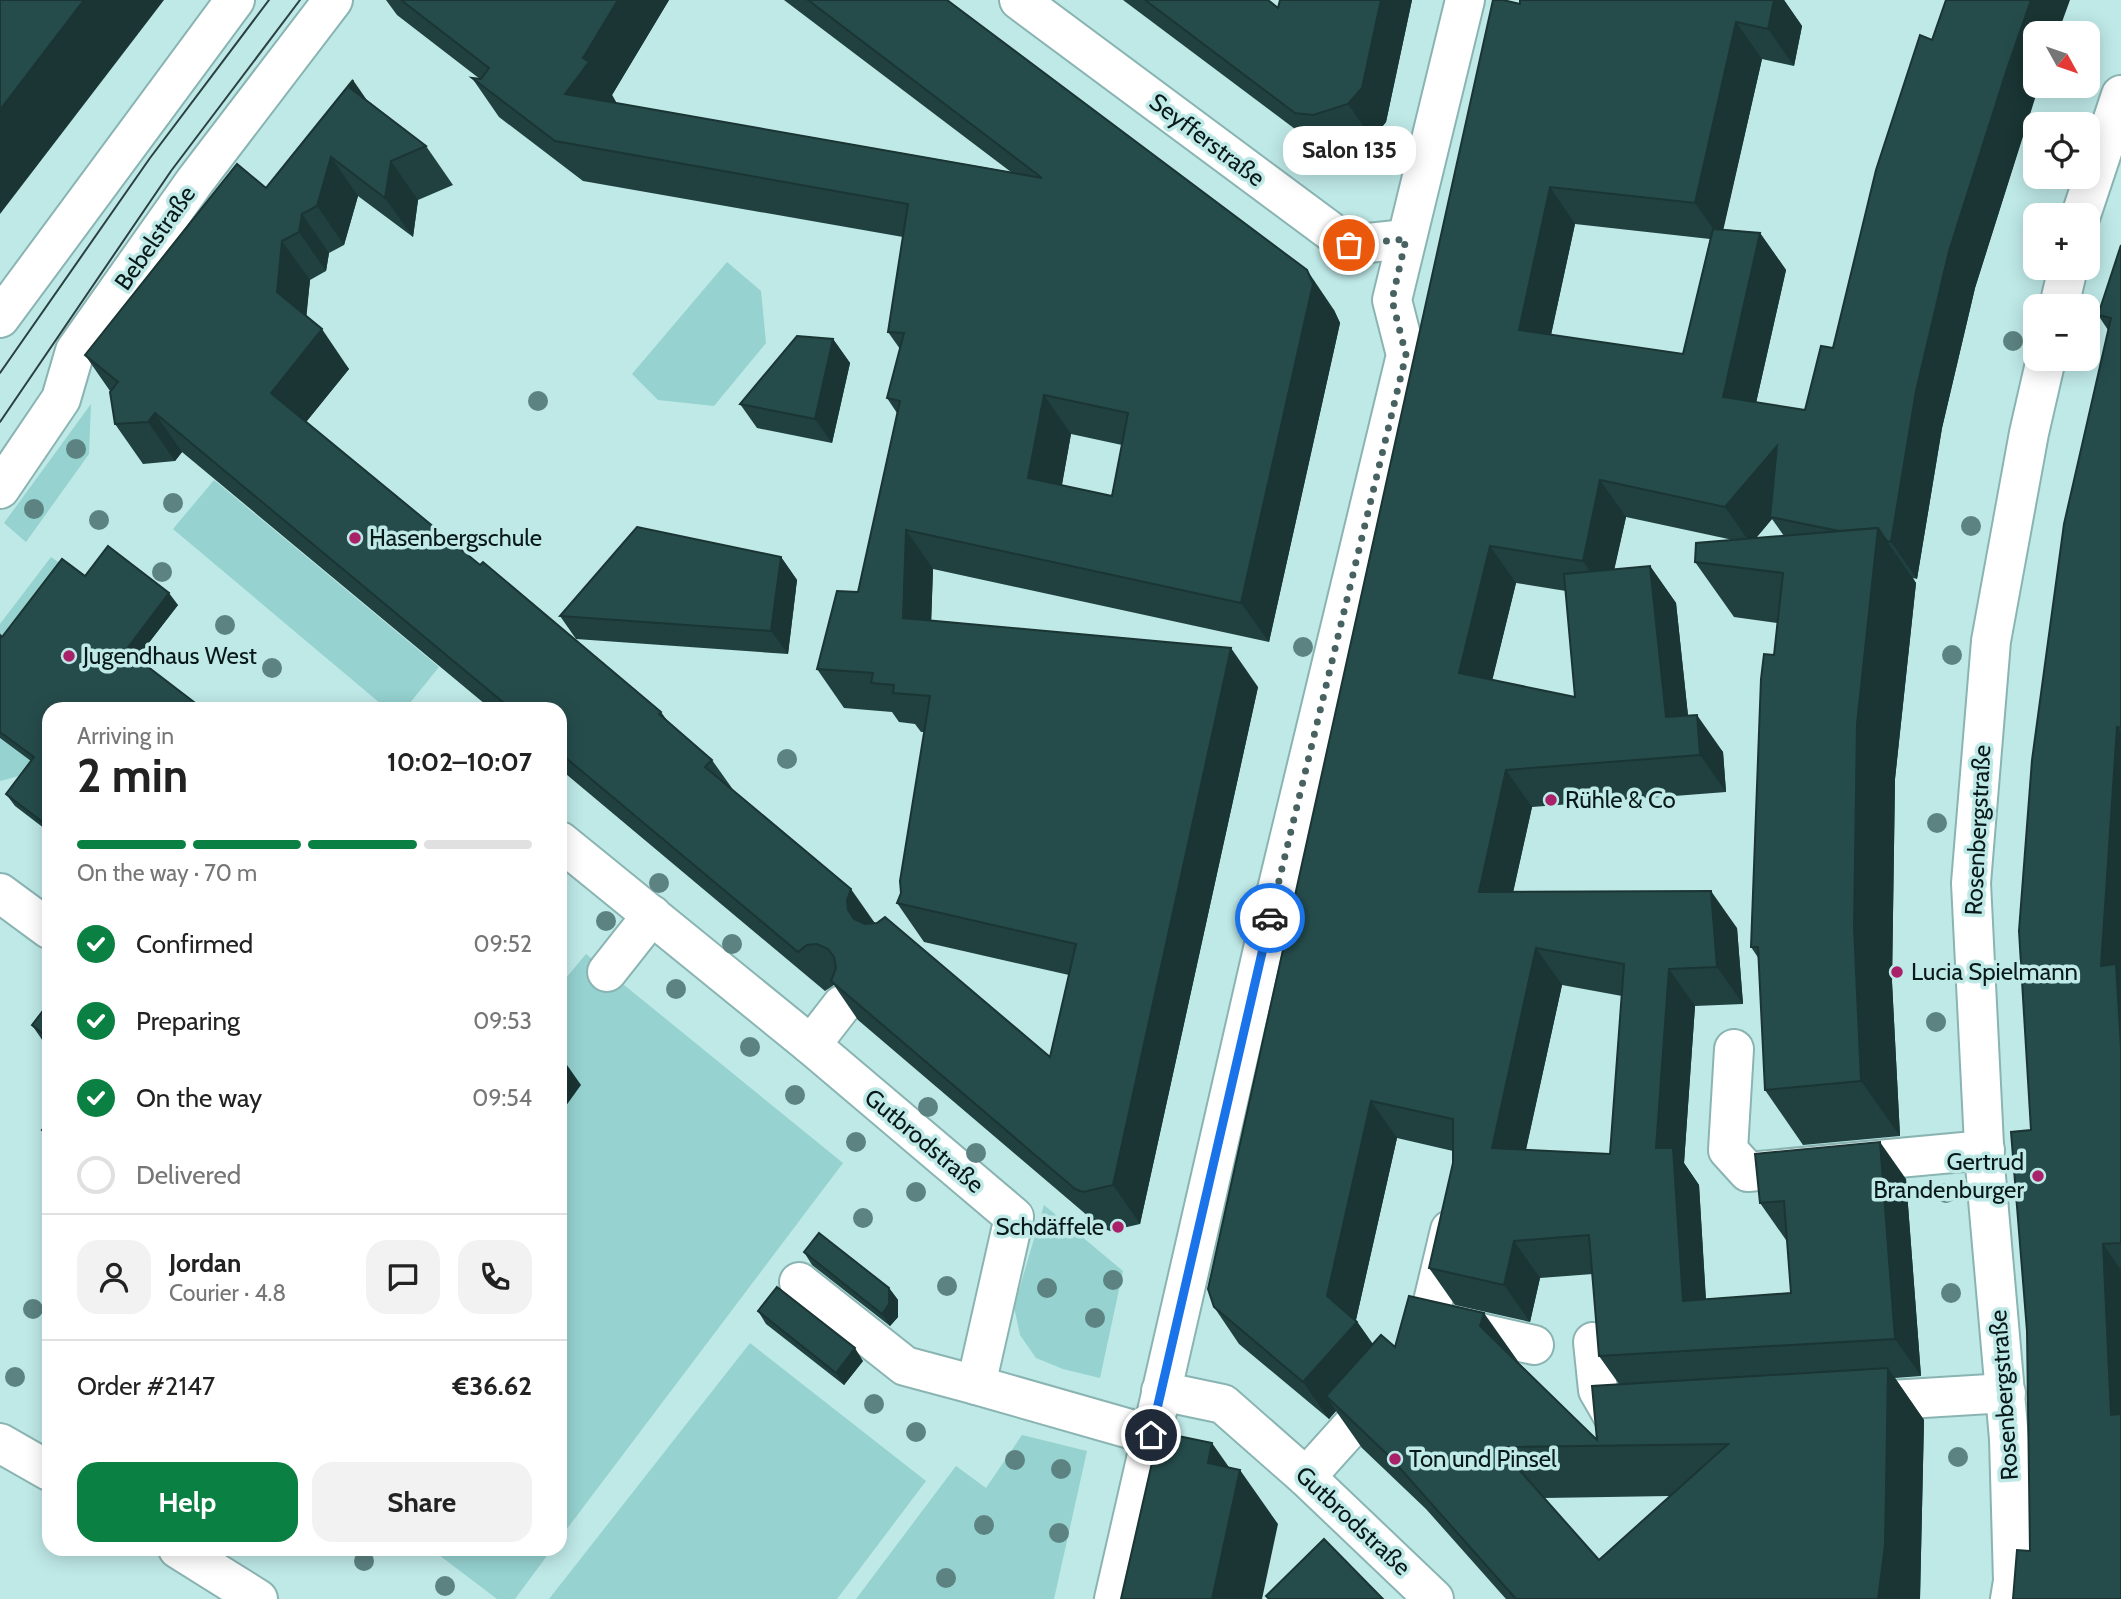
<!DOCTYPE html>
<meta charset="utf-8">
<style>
:root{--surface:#fff;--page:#f2f2f2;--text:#222;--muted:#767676;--line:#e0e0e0;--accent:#0b8043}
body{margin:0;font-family:Cabin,sans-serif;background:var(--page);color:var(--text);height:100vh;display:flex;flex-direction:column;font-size:26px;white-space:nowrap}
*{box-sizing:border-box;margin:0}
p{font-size:23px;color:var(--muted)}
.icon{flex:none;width:38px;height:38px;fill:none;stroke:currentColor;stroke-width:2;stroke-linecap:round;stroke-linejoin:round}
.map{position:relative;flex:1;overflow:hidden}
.sheet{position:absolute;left:42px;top:702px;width:525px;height:854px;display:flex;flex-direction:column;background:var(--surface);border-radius:21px;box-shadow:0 4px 18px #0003}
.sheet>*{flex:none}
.needle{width:46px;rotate:130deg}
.tools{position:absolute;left:2023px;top:21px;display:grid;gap:14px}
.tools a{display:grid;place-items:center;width:77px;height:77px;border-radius:14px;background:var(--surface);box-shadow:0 4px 18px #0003;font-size:35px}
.pin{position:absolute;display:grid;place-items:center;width:60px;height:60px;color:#fff;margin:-30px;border:4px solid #fff;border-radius:50%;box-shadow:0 2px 7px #0007}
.courier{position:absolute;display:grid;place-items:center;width:70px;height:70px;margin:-35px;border:5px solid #1a73e8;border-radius:50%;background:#fff;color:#222;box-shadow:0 2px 9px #0007}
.bubble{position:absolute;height:49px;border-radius:21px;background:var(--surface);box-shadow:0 4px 18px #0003;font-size:23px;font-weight:800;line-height:49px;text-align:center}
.overview em{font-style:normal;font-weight:800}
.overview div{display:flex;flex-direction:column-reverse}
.overview{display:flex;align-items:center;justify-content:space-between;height:119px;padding:0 35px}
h1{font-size:46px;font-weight:800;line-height:52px}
.bar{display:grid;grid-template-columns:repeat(4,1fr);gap:10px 7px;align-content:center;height:84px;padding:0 35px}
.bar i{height:9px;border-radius:5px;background:var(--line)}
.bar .selected{background:var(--accent)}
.bar p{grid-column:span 4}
.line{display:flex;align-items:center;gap:18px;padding:0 35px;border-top:2px solid var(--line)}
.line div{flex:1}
.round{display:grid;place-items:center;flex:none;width:74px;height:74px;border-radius:21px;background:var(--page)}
ol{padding:0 35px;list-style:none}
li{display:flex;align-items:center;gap:21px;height:77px}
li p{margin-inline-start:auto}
li .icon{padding:7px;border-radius:50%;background:var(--accent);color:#fff;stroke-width:4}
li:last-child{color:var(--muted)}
li i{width:38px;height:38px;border:4px solid var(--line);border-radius:50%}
.button{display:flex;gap:14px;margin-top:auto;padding:14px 35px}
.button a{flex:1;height:80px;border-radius:21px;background:var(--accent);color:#fff;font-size:28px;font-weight:800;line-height:80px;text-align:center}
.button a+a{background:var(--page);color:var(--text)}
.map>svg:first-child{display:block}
.green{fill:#95d2d0}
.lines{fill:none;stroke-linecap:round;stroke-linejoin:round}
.minor-casing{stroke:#8ab4b2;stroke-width:42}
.minor{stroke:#fff;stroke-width:38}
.tram{stroke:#2b4040;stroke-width:2}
.tree{fill:#5c8382}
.wall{fill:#204140;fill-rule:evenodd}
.shaded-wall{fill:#1a3534}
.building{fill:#254c4b;stroke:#1a3534;stroke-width:2;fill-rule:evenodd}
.done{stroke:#486261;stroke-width:7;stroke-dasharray:0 12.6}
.route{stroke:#1a73e8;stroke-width:9}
.poi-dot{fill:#a92269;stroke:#bee9e7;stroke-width:2.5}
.labels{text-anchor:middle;stroke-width:7;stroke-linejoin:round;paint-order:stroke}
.street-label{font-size:24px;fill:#091919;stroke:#bee9e7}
.poi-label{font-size:24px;fill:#091919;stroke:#bee9e7;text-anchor:start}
</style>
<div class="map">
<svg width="2121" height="1599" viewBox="0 0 2121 1599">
<rect width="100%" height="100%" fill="#bee9e7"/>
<g class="green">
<path d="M727 262 761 291 766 343 714 406 658 400 632 374Z"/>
<path d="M91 404 89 454 26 542 4 523Z"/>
<path d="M214 480 439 667 405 709H387L173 529Z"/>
<path d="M51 557 71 571 0 651V624Z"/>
<path d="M16 726 38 771 0 781V738L5 741Z"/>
<path d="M586 954 843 1163 560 1538V985Z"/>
<path d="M1044 1205 1123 1271 1100 1378 1063 1369 1036 1358 1020 1335 1014 1307Z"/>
<path d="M750 1343 926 1481 837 1599H549Z"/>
<path d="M1022 1435 1087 1451 1054 1599H856L956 1466 986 1488Z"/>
<path d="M431 1549H552L515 1599H497Z"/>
</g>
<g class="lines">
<g class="minor-casing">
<g id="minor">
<path d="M1019 0 1349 245 1406 239"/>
<path d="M2081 215 2121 95"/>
<path d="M2059 306 2068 268"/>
<path d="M0 318 235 0"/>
<path d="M0 489 61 399 75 351 195 181 333 0"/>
<path d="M560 841 811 1045 1014 1217 976 1385 1151 1435"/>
<path d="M0 893 49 929"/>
<path d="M607 972 652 915"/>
<path d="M811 1045 842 1005"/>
<path d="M1734 1049 1728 1150 1748 1172 1985 1150"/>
<path d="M799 1282 905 1366 976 1385"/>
<path d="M1450 1326 1534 1345"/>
<path d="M1593 1342 1598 1390 1613 1416 1630 1415"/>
<path d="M1161 1391 1223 1404 1306 1477 1434 1599"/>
<path d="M1858 1402 2006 1393"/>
<path d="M0 1443 49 1471"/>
<path d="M1306 1477 1422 1348 1450 1230"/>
<path d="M178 1549 258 1599"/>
<path d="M1114 1599 1269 923 1406 355 1392 300 1465 0"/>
<path d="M2010 1599 2013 1581 2009 1439 1985 1165 1971 883 1991 641 2029 433 2046 359"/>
</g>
</g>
<use href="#minor" class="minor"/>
<g class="tram">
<path d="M0 373 150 158 269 0"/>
<path d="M0 422 171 171 300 0"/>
</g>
</g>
<g class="tree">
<circle cx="2013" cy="341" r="10"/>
<circle cx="538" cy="401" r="10"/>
<circle cx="76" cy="449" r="10"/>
<circle cx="173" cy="503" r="10"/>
<circle cx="34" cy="509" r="10"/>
<circle cx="99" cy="520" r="10"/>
<circle cx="1971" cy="526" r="10"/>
<circle cx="162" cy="572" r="10"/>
<circle cx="225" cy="625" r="10"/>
<circle cx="1303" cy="647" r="10"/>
<circle cx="1952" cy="655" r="10"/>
<circle cx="272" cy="668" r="10"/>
<circle cx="787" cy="759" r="10"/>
<circle cx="1937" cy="823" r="10"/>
<circle cx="659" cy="883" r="10"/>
<circle cx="606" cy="921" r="10"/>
<circle cx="732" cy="944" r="10"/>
<circle cx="676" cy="989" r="10"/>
<circle cx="1936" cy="1022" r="10"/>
<circle cx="750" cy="1047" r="10"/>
<circle cx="795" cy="1095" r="10"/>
<circle cx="928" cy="1107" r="10"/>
<circle cx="856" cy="1142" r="10"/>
<circle cx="976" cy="1153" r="10"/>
<circle cx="916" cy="1192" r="10"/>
<circle cx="1946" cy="1193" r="10"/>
<circle cx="863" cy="1218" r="10"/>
<circle cx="1113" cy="1280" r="10"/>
<circle cx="947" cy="1286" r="10"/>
<circle cx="1047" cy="1288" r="10"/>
<circle cx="1951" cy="1293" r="10"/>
<circle cx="33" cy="1309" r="10"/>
<circle cx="1095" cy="1318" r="10"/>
<circle cx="15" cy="1377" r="10"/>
<circle cx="874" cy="1404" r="10"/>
<circle cx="916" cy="1432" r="10"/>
<circle cx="1958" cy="1457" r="10"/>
<circle cx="1015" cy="1460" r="10"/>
<circle cx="1061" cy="1469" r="10"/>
<circle cx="984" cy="1525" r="10"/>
<circle cx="1059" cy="1533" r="10"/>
<circle cx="364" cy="1561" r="10"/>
<circle cx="946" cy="1578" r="10"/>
<circle cx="445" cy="1586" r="10"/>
</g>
<g class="wall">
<path d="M386 0H669L612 95 616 102 615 103 1011 172 784 0H947L1334 310 1340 323 1269 642 933 569 931 621 1258 687 1140 1224 1110 1231 1102 1228 858 1020 834 985 825 991 560 769V709H491L182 452 175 461 143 464 115 424 110 391 85 355 266 188 367 100 426 146 453 185 418 200 413 237 358 196 344 245 329 253 326 271 310 280 306 316 349 369 306 422 712 760 734 791 875 923 1050 1057 1069 975 924 942 897 903 901 893 924 732H921L915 724 899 722 892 712 844 708 817 669 858 592 897 413 887 398 900 349 888 332 903 237 583 181 499 117 472 78 480 79 397 15ZM1071 434 1122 445 1112 496 1062 485Z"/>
<path d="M1123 0H1268L1278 8 1280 0H1412L1386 122 1372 139 1338 150 1319 147Z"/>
<path d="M1520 0H1784L1802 26 1794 66 1762 59 1723 229 1760 233 1786 270 1756 403 1805 410 1833 348 2032 106 1975 288 1942 428 1917 579 1913 578 1916 583 1895 779 1892 982 1900 1136 1803 1145 1765 1090 1759 959 1751 947 1774 655 1777 623 1734 617 1695 562 1733 540 1626 517 1614 569 1650 566 1676 603 1688 715 1723 752 1726 792 1532 807 1513 892 1737 928 1743 1004 1695 1006 1684 1163 1699 1185 1706 1299 1791 1293 1787 1240H1786L1760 1203 1906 1179 1921 1376 1895 1378 1924 1420 1920 1599H1506L1426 1509 1362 1448 1336 1411 1329 1419 1239 1344 1214 1307ZM1575 224 1710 239 1683 354 1551 335ZM1772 519 1784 536 1756 538ZM1516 583 1566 591 1575 697 1492 680ZM1562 985 1622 996 1610 1154 1526 1150ZM1397 1138 1453 1151V1163L1429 1268 1455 1305 1530 1322 1540 1278 1593 1274 1599 1356 1619 1384 1597 1440 1520 1364 1373 1344 1356 1320ZM1670 1496 1599 1560 1544 1498Z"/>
<path d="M2121 245V1599L2030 1551 2031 1130 2108 330 2098 315Z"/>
<path d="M833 339 850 363 832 443 757 428 740 404Z"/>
<path d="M781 557 797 580 788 654 576 639 560 616Z"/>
<path d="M85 576 178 605 137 658 49 709V832L15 806 6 794 31 761 0 738V635L2 637Z"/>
<path d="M49 1003V1050L32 1025Z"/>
<path d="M804 1252 889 1288 898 1300V1317L890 1326 812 1265Z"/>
<path d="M758 1311 863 1361 844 1385 766 1324Z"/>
</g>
<g class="shaded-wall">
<path d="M84 0H164L0 214V110Z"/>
<path d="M618 0H669L612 95 616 102 592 133 565 94 583 58Z"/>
<path d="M1381 0H1412L1386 122 1372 139 1348 104Z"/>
<path d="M1774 0H1784L1802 26 1794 66 1768 29Z"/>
<path d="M2031 0H2070L2058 33H2035V86H2039L1975 288 1942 428 1917 579 1891 542 1916 391 1949 251 2007 69Z"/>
<path d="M1736 22 1762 59 1721 240 1695 203Z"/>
<path d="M353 80 380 119 350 88Z"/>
<path d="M331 157 358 196 344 245 317 206Z"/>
<path d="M391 161 418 200 413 237 385 198Z"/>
<path d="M1550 187 1575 224 1544 367 1519 330Z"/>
<path d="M302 214 329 253 326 271 299 232Z"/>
<path d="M1760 233 1786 270 1749 434 1723 397Z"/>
<path d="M282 241 310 280 305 331 277 292Z"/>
<path d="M1307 270 1334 310 1340 323 1269 642 1241 603Z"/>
<path d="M322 329 349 369 298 432 271 393Z"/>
<path d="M833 339 850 363 832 443 815 419Z"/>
<path d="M1044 395 1071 434 1056 517 1028 478Z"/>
<path d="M155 413 182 452 175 461 148 422Z"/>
<path d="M1777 446 1770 517 1772 519 1751 544 1725 507Z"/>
<path d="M1600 480 1626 517 1608 598 1583 561Z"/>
<path d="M1878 528 1916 583 1895 779 1892 982 1900 1136 1861 1081 1854 927 1857 724Z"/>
<path d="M906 530 933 569 930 657 903 618Z"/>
<path d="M1490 546 1516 583 1485 710 1459 673Z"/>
<path d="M781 557 797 580 788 654 771 631Z"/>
<path d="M1650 566 1676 603 1692 754 1666 717Z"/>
<path d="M169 593 178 605 134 662 126 650Z"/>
<path d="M1231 648 1258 687 1140 1224 1113 1185Z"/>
<path d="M661 712 689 751 659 714Z"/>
<path d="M1697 715 1723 752 1726 792 1700 755Z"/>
<path d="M2117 727 2121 732V1049L2101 966Z"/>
<path d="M1506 770 1532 807 1505 929 1479 892Z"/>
<path d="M851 889 879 929 875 949 848 910 847 900Z"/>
<path d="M1711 891 1737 928 1743 1004 1717 967Z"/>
<path d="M1536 948 1562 985 1518 1185 1492 1148Z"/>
<path d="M1669 969 1695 1006 1684 1163 1699 1185 1708 1338 1683 1301 1656 1148Z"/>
<path d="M560 1055 581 1085 560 1114Z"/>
<path d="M1371 1101 1397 1138 1355 1324 1357 1322 1383 1359 1326 1396 1336 1411 1329 1419 1303 1382 1327 1296Z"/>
<path d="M1880 1142 1906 1179 1921 1376 1895 1339Z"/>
<path d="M1514 1241 1540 1278 1530 1322 1504 1285Z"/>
<path d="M2103 1244 2121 1270V1429L2111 1415Z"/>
<path d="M889 1288 898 1300V1317L890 1326 882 1314Z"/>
<path d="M1484 1313 1520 1364 1480 1326Z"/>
<path d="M855 1348 863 1361 844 1385 836 1373Z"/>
<path d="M1888 1368 1924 1420 1920 1599H1878Z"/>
<path d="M1212 1443 1238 1480 1240 1470 1278 1524 1262 1599H1212L1208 1463Z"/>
</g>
<g class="building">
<path d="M0 0H84L0 110Z"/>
<path d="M401 0H618L583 58 589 62 565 94 1042 178 808 0H947L1307 270 1313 284 1241 603 906 530 903 618 1231 648 1113 1185 1083 1192 1075 1189 831 981 836 968 834 957 828 949 817 944 807 945 798 952 560 753V709H507L503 705 504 703 155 413 148 422 115 424 110 392 118 382 85 355 237 164 266 188 353 80 350 88 426 146 391 161 385 198 331 157 317 206 302 214 299 232 282 241 277 292 322 329 271 393 480 565 483 562 661 712 659 714 712 760 705 767 851 889 847 900 848 910 854 919 865 924 877 923 885 917 1050 1057 1076 944 897 903 901 893 900 881 930 696 893 693 894 685 871 683 873 673 817 669 837 591 858 592 900 401 887 398 904 333 888 332 908 204 555 141 472 78 481 79 489 68ZM1044 395 1128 413 1112 496 1028 478Z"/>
<path d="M1145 0H1268L1278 8 1280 0H1381L1362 88 1348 104 1313 115 1295 113Z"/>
<path d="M1493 0H1503L1520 4V0H1774L1768 29 1736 22 1695 203 1550 187 1519 330 1683 354 1713 229 1760 233 1723 397 1805 410 1821 346 1833 348 1876 170 1920 35 1932 40 1946 0H2031L2007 69 1949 251 1916 391 1891 542 1887 541 1878 528 1839 531 1770 517 1777 446 1725 507 1600 480 1583 561 1490 546 1459 673 1575 697 1564 574 1650 566 1666 717 1697 715 1700 755 1506 770 1479 892 1711 891 1717 967 1669 969 1656 1148H1673L1683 1301 1791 1293 1784 1201 1760 1203 1755 1154 1880 1142 1895 1339 1599 1356 1589 1235 1514 1241 1504 1285 1429 1268 1453 1163V1119L1371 1101 1327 1296 1357 1322 1303 1382 1214 1307 1208 1289ZM1536 948 1624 964 1610 1154 1492 1148Z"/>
<path d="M2121 245V728L2117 727 2101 966 2116 964 2121 1049V1243L2103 1244 2111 1415 2121 1414V1599H2013L2017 1550 2030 1551 2027 1331 2011 1132 2031 1130 2019 931 2032 760 2064 524 2111 318 2098 315Z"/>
<path d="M797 336 833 339 815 419 740 404Z"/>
<path d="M637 527 781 557 771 631 560 616Z"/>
<path d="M1878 528 1857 724 1854 927 1861 1081 1765 1090 1758 947H1751L1761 679 1764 654 1774 655 1783 573 1695 562 1696 543Z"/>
<path d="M108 546 169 593 126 650 203 709H49V827L6 794 34 757 0 732V635L2 637 62 559 85 576Z"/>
<path d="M49 1003V1039L32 1025Z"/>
<path d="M49 1121V1135L42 1130Z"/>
<path d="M819 1233 889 1288V1304L882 1314 804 1252Z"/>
<path d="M777 1287 855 1348 836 1373 758 1311Z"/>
<path d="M1409 1296 1484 1313 1480 1326 1597 1440 1592 1386 1888 1368 1885 1545 1878 1599H1516L1390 1457 1326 1396 1381 1335 1395 1347ZM1728 1444 1599 1560 1499 1447Z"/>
<path d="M1159 1432 1212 1443 1208 1463 1240 1470 1212 1599H1121Z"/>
<path d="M1324 1539 1383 1599H1269L1266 1596Z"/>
</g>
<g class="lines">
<path class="done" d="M1270 918 1406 355 1392 300 1406 239 1349 245"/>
<path class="route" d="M1151 1435 1270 918"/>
</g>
<g class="poi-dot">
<circle cx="355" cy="538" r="7"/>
<circle cx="69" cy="656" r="7"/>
<circle cx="1551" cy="800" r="7"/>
<circle cx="1897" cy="972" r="7"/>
<circle cx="2038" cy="1176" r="7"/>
<circle cx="1118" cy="1227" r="7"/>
<circle cx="1395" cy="1459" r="7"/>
</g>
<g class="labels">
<g class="street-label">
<text transform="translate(1207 140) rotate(37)" y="8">Seyfferstraße</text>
<text transform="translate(155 238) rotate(-55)" y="8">Bebelstraße</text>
<text transform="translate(1978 830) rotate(-87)" y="8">Rosenbergstraße</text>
<text transform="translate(924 1141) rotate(40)" y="8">Gutbrodstraße</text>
<text transform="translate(2004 1395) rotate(-94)" y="8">Rosenbergstraße</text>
<text transform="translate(1353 1521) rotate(43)" y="8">Gutbrodstraße</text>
</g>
<g class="poi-label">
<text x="369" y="546">Hasenbergschule</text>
<text x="83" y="664">Jugendhaus West</text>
<text x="1565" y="808">Rühle &amp; Co</text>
<text x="1911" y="980">Lucia Spielmann</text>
<text x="2024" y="1170" text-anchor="end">Gertrud<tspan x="2024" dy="28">Brandenburger</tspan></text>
<text x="1104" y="1235" text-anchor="end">Schdäffele</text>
<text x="1409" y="1467">Ton und Pinsel</text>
</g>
</g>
</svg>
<div class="tools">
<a><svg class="needle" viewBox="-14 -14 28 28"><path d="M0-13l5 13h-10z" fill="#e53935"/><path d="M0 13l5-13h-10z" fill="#767676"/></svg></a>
<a><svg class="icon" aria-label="locate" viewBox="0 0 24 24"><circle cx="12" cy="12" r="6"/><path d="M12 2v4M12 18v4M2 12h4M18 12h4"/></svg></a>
<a>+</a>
<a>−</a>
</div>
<div class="pin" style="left:1349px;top:245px;background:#ea580c"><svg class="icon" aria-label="bag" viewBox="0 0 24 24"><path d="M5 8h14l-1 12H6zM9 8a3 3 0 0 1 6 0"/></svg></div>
<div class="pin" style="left:1151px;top:1435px;background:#1f2937"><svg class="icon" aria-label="home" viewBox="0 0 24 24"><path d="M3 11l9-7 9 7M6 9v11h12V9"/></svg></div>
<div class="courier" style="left:1270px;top:918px"><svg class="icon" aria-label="car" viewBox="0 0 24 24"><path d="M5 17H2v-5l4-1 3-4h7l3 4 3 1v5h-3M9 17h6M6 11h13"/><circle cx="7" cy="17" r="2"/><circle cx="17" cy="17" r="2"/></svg></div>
<div class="bubble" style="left:1283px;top:126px;width:133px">Salon 135</div>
<section class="sheet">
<div class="overview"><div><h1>2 min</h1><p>Arriving in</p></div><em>10:02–10:07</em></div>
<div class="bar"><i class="selected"></i><i class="selected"></i><i class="selected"></i><i></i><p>On the way · 70 m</p></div>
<ol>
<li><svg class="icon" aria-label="check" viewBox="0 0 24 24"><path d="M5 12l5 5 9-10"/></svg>Confirmed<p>09:52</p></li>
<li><svg class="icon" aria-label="check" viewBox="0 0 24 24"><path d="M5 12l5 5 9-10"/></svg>Preparing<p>09:53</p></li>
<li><svg class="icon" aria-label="check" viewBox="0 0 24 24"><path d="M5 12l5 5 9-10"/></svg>On the way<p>09:54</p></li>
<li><i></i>Delivered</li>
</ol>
<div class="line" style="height:126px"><a class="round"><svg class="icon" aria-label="person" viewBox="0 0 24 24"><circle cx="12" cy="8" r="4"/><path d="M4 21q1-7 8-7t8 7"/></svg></a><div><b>Jordan</b><p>Courier · 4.8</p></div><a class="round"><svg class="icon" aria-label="chat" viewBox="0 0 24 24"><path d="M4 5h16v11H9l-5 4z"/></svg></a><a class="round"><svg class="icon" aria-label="phone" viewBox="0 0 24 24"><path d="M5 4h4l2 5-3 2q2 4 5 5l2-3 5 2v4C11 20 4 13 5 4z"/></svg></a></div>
<div class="line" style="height:91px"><div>Order #2147</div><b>€36.62</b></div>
<div class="button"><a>Help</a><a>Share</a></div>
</section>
</div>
